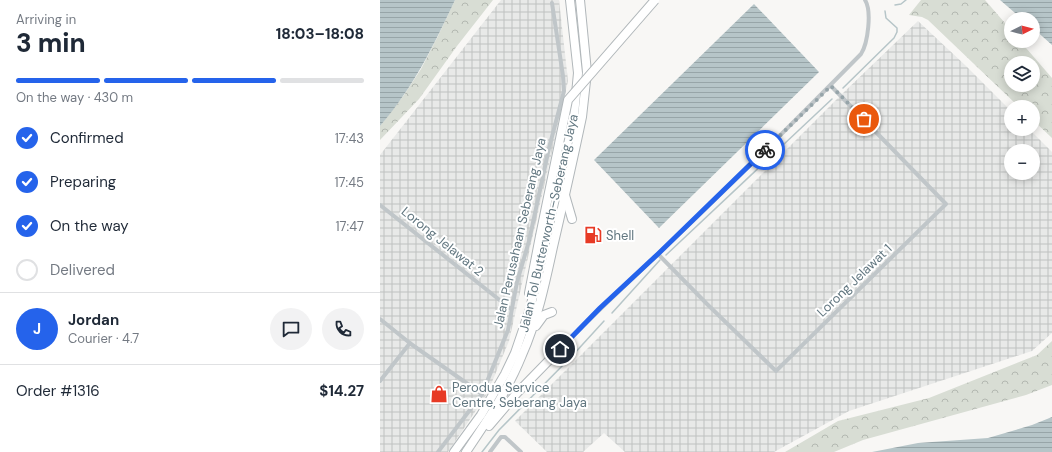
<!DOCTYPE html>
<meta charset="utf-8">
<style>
:root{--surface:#fff;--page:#f2f2f3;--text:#1f2937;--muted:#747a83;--line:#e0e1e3;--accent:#2563eb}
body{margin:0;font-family:"DM Sans",sans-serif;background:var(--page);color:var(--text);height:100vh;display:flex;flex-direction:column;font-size:15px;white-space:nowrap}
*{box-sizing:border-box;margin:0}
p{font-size:13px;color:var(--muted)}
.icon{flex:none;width:22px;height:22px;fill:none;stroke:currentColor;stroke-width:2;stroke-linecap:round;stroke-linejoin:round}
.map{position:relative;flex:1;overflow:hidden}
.drawer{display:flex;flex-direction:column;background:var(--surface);width:380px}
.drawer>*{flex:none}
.needle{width:26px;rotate:84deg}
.fabs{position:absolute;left:624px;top:12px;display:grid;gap:8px}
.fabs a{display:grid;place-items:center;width:36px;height:36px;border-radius:50%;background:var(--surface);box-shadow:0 2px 10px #0003;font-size:20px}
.pin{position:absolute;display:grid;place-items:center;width:34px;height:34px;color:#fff;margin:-17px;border:2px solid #fff;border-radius:50%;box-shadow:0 1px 4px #0007}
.courier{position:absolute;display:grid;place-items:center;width:40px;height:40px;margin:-20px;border:3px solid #2563eb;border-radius:50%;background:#fff;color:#222;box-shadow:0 1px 5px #0007}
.head em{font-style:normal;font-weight:800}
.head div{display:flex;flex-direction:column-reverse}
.head{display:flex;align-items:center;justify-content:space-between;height:68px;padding:0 16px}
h1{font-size:26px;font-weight:800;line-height:30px}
.bar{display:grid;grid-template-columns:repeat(4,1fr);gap:6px 4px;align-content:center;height:48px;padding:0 16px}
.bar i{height:5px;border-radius:3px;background:var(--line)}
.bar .on{background:var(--accent)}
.bar p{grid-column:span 4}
.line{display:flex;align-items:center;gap:10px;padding:0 16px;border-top:1px solid var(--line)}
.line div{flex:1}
.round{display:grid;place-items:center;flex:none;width:42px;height:42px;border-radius:21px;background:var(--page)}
ol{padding:0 16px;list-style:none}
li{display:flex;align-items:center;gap:12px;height:44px}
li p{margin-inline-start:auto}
li .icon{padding:4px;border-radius:50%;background:var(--accent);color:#fff;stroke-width:4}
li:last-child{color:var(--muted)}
li i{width:22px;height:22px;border:2px solid var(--line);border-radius:50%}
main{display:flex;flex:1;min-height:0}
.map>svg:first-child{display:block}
.industrial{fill:url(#industrial-grid);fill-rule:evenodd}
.forest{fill:url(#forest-crowns);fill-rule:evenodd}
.water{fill:url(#water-rules)}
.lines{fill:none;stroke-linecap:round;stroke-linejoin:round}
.stream{stroke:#b6c5c8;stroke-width:1.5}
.motorway-casing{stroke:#b1b7ba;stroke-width:10}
.minor{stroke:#c0c6c9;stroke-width:4}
.motorway{stroke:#fff;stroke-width:8}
.motorway-bridge-casing{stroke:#b1b7ba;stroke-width:10;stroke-linecap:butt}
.motorway-bridge{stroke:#fff;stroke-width:8}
.done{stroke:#96a4a9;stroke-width:4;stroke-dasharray:0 7.2}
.route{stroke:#2563eb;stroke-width:5}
.labels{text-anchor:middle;stroke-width:4;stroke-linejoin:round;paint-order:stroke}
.street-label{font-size:13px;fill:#627780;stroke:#fff}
.poi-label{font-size:13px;fill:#627780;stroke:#fff;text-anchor:start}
</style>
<main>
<section class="drawer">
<div class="head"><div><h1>3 min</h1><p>Arriving in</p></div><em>18:03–18:08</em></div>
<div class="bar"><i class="on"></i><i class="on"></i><i class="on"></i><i></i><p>On the way · 430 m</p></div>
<ol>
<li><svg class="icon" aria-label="check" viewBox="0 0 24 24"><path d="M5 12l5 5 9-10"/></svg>Confirmed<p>17:43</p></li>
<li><svg class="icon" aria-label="check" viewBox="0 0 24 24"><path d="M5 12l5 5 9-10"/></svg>Preparing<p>17:45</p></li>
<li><svg class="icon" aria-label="check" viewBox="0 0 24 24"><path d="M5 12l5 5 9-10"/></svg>On the way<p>17:47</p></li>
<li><i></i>Delivered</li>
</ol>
<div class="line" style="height:72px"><b class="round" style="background:var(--accent);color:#fff">J</b><div><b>Jordan</b><p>Courier · 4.7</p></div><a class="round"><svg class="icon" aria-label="chat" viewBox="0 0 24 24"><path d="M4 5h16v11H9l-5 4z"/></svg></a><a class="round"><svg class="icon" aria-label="phone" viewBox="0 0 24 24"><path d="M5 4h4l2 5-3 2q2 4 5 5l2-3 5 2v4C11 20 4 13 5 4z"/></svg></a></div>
<div class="line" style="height:52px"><div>Order #1316</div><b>$14.27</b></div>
</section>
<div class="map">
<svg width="672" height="452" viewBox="0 0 672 452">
<defs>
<pattern id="industrial-grid" width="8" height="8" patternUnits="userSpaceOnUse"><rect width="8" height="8" fill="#e8e9e8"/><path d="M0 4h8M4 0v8" fill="none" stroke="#bfc2c1"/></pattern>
<pattern id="forest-crowns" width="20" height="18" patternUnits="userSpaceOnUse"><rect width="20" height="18" fill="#d8ddd4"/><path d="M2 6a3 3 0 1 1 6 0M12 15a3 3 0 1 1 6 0" fill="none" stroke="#b3b8b1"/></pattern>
<pattern id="water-rules" width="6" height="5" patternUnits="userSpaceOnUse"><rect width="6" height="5" fill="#b6c5c8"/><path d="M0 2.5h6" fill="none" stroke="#97a5a8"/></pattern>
</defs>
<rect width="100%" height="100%" fill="#f8f7f5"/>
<g class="industrial">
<path d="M121 0H179L188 81 129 341 107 394 68 452H0V155Z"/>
<path d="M538 21 585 65 631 111V129H649L672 152V333L652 351 469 411 394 452H245L224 433 203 452H167L135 421 463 93ZM631 151H653V173H631Z"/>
</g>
<g class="forest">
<path d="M75 0H113L77 46 39 99 0 140V126L24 95 41 69 58 36Z"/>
<path d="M541 0H605L631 30V41H640L672 78V138L653 120V107H639L548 20 542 17 529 15ZM631 63H653V85H631Z"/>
<path d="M672 341V385L646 395 483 440 454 452H405L458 421 549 398 657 355Z"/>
</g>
<g class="water">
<path d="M0 0H75C54 45 33 88 0 126Z"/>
<path d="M620 0H672V45L653 28V19H642Z"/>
<path d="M374 4 439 72 279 228 214 160Z"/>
<path d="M672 417V452H492L538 443 608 438 652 425Z"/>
</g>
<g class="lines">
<g class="stream">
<path d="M515 5 521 4 526 0"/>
<path d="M463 88 514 38 517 32V28L506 18 505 11"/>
<path d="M286 255 452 99"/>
<path d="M232 313 280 260"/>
<path d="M192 356 224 321"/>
<path d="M102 452 119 430 188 360"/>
</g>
<g class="motorway-casing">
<g id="motorway">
<path d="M185 195 192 219"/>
<path d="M149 293 160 236"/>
<path d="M156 326 164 315 172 312"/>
<path d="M109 426 137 393 180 349"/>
<path d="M74 452 101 415 125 374 135 353 150 309 194 115 198 73 190 0"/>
<path d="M86 452C107 421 128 390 142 355 157 321 165 284 173 247 183 204 193 160 202 117L207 72 200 0"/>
</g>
</g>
<g class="minor">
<path d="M0 205 131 309"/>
<path d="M278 254 327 304 396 371 566 204 451 86"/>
<path d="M0 319 31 344 102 394"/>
<path d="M180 349C212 316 245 286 278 254 347 189 415 121 481 54 488 43 492 11 485 0"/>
<path d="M0 381 30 343"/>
<path d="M58 452 102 394 128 330 137 282 149 241 169 148 184 91 183 76 172 3"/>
<path d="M110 452 121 437H125L141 452"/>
</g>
<use href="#motorway" class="motorway"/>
<g class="motorway-bridge-casing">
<path id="motorway-bridge" d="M160 236 188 100 275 0"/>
</g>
<use href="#motorway-bridge" class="motorway-bridge"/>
</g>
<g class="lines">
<path class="done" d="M385 150 451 86 484 119"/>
<path class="route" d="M180 349 220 308 278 254 385 150"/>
</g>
<defs>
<g id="fuel-bare" transform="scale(1.38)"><path d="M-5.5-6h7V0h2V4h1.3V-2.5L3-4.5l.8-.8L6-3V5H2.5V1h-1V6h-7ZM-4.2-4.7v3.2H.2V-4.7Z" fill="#e73a25" stroke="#fff" stroke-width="2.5" paint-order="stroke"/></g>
<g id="shop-bare" transform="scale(1.38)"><path d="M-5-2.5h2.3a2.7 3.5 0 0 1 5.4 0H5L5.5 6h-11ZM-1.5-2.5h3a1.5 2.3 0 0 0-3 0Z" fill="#e73a25" stroke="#fff" stroke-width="2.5" paint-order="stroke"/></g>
</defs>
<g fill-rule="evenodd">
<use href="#fuel-bare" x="213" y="235"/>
<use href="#shop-bare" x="59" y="394"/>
</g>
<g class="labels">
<g class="street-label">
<text transform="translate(168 223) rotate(-77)" y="5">Jalan Tol Butterworth–Seberang Jaya</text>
<text transform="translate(139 233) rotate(-77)" y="5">Jalan Perusahaan Seberang Jaya</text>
<text transform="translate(63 241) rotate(39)" y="5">Lorong Jelawat 2</text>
<text transform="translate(474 280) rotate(-44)" y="5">Lorong Jelawat 1</text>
</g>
<g class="poi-label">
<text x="226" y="240">Shell</text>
<text x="72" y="392">Perodua Service<tspan x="72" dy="15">Centre, Seberang Jaya</tspan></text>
</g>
</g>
</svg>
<div class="fabs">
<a><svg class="needle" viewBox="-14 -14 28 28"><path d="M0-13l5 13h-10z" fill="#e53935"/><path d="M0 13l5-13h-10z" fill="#747a83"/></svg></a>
<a><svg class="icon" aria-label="layers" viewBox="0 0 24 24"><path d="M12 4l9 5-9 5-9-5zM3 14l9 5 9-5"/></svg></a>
<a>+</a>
<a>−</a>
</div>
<div class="pin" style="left:484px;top:119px;background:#ea580c"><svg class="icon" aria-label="bag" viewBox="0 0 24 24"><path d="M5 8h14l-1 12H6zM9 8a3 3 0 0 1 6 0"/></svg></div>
<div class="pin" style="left:180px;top:349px;background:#1f2937"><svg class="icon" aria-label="home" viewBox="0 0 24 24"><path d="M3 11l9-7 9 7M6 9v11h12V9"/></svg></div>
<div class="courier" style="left:385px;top:150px"><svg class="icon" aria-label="bike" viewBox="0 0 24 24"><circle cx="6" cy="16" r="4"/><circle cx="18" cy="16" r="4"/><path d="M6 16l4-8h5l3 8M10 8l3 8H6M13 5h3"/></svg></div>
</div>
</main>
